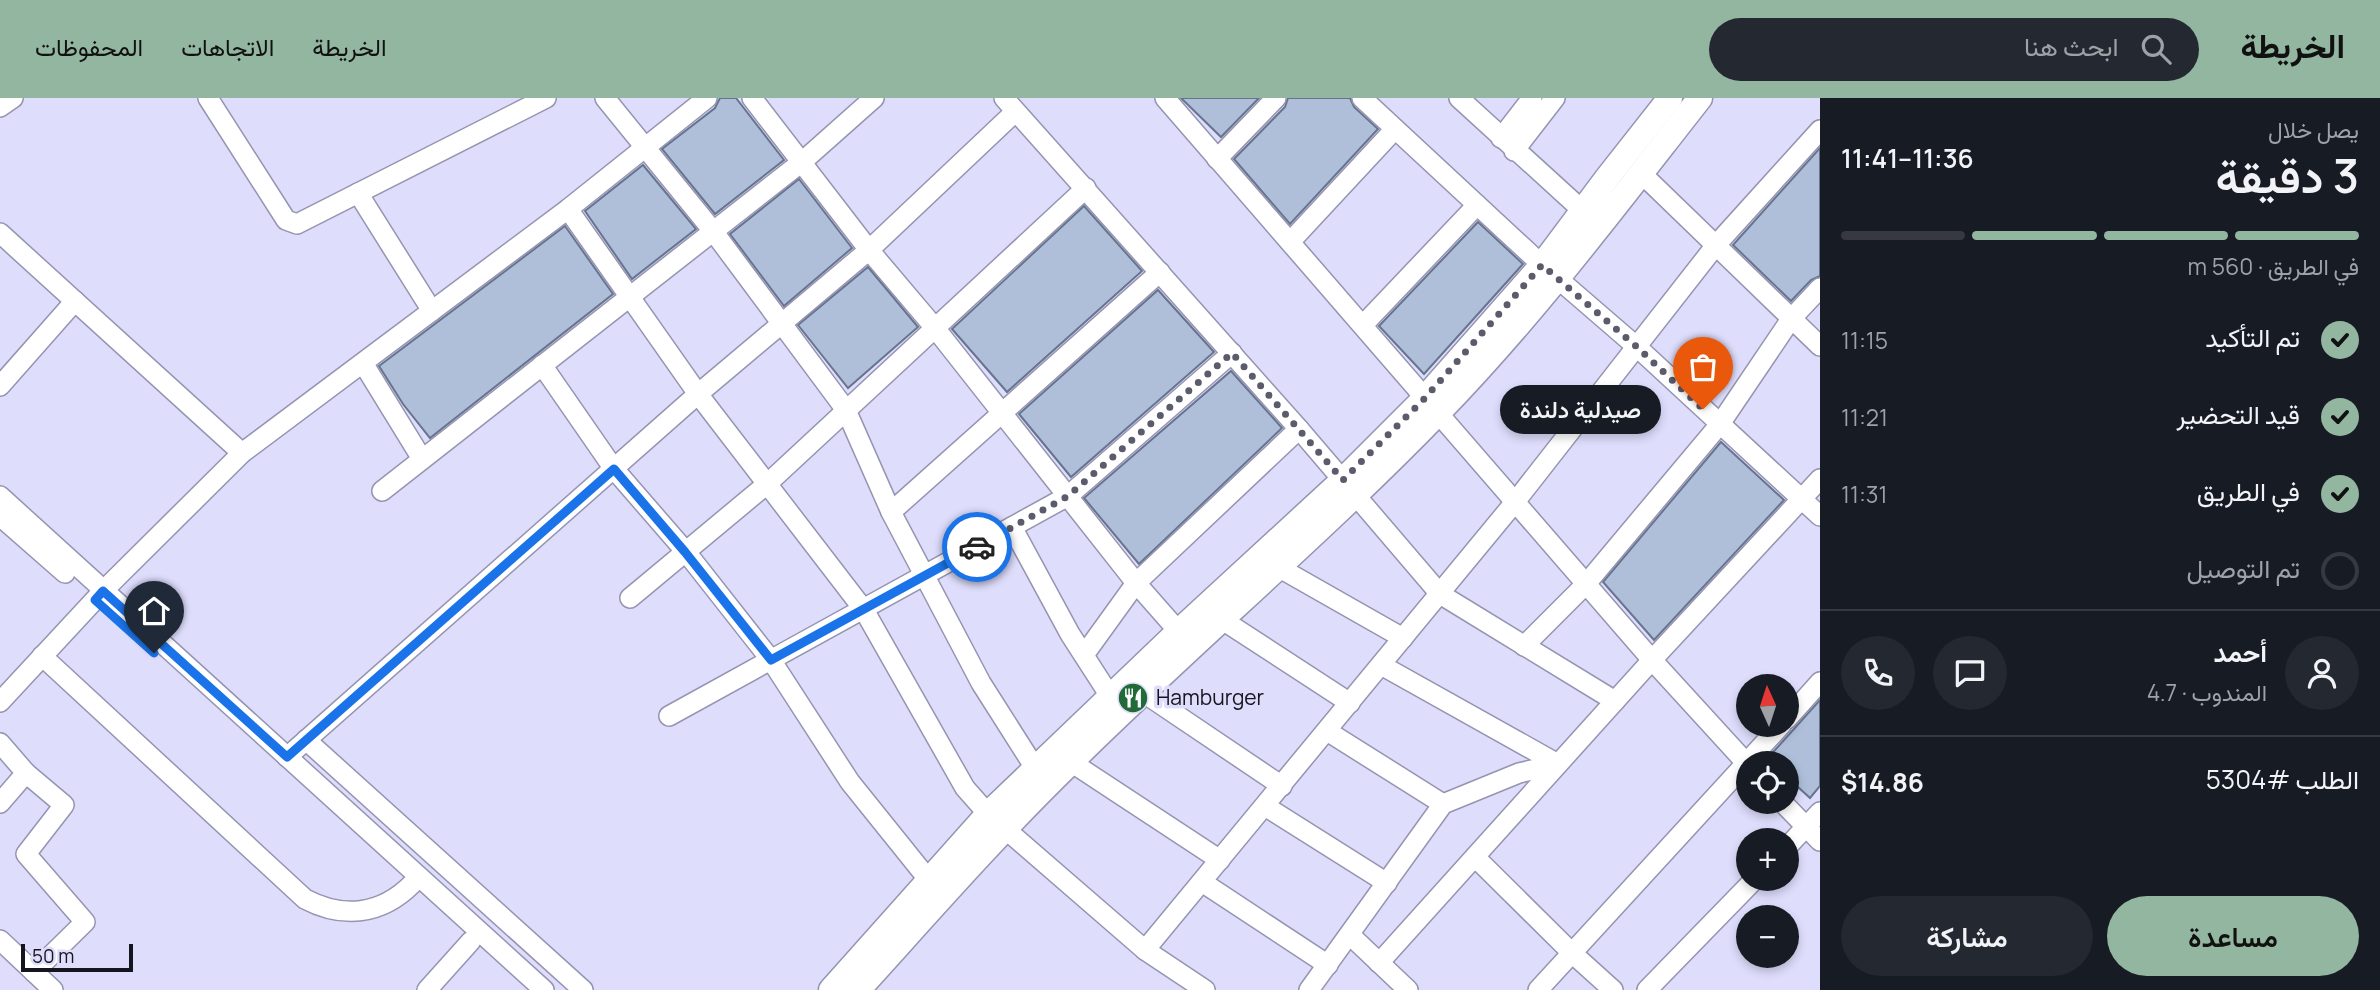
<!DOCTYPE html>
<html lang="ar">
<meta charset="utf-8">
<style>
:root{--surface:#171b24;--page:#242831;--text:#f1f3f6;--muted:#9ea1a6;--line:#363941;--accent:#93b6a0}
body{margin:0;font-family:Manrope,Vazirmatn,sans-serif;background:var(--page);color:var(--text);direction:rtl;height:100vh;display:flex;flex-direction:column;font-size:26px;white-space:nowrap}
*{box-sizing:border-box;margin:0}
p{font-size:23px;color:var(--muted)}
.icon{flex:none;width:38px;height:38px;fill:none;stroke:currentColor;stroke-width:2;stroke-linecap:round;stroke-linejoin:round}
.map{position:relative;flex:1;overflow:hidden;direction:ltr}
.details{display:flex;flex-direction:column;background:var(--surface);width:560px}
.details>*{flex:none}
.needle{width:46px;rotate:357deg}
.tools{position:absolute;left:1736px;top:576px;display:grid;gap:14px}
.tools a{display:grid;place-items:center;width:63px;height:63px;border-radius:50%;background:var(--surface);box-shadow:0 4px 10px #0003;font-size:35px}
.scale{position:absolute;left:21px;bottom:18px;width:112px;box-sizing:border-box;padding-left:7px;border:4px solid #15151f;border-top:0;font-size:19px;line-height:24px;white-space:nowrap;color:#15151f;-webkit-text-stroke:5px #deddfc;paint-order:stroke}
.pin{position:absolute;display:grid;place-items:center;width:60px;height:60px;color:#fff;margin:-72px -30px;border-radius:50% 50% 50% 0;rotate:-45deg;box-shadow:0 0 7px #0007}
.pin .icon{rotate:45deg}
.courier{position:absolute;display:grid;place-items:center;width:70px;height:70px;margin:-35px;border:5px solid #1a73e8;border-radius:50%;background:#fff;color:#222;box-shadow:0 2px 9px #0007}
.bubble{position:absolute;height:49px;border-radius:24px;background:var(--surface);box-shadow:0 4px 10px #0003;font-size:23px;font-weight:600;line-height:49px;text-align:center;direction:rtl}
.overview em{font-style:normal;font-weight:600}
.overview div{display:flex;flex-direction:column-reverse}
.overview{display:flex;align-items:center;justify-content:space-between;height:119px;padding:0 21px}
h1{font-size:46px;font-weight:600;line-height:52px}
.bar{display:grid;grid-template-columns:repeat(4,1fr);gap:10px 7px;align-content:center;height:84px;padding:0 21px}
.bar i{height:9px;border-radius:5px;background:var(--line)}
.bar .on{background:var(--accent)}
.bar p{grid-column:span 4}
.line{display:flex;align-items:center;gap:18px;padding:0 21px;border-top:2px solid var(--line)}
.line div{flex:1}
.round{display:grid;place-items:center;flex:none;width:74px;height:74px;border-radius:37px;background:var(--page)}
ol{padding:0 21px;list-style:none}
li{display:flex;align-items:center;gap:21px;height:77px}
li p{margin-inline-start:auto}
li .icon{padding:7px;border-radius:50%;background:var(--accent);color:#111;stroke-width:4}
li:last-child{color:var(--muted)}
li i{width:38px;height:38px;border:4px solid var(--line);border-radius:50%}
.action{display:flex;gap:14px;margin-top:auto;padding:14px 21px}
.action a{flex:1;height:80px;border-radius:42px;background:var(--accent);color:#111;font-size:28px;font-weight:600;line-height:80px;text-align:center}
.action a+a{background:var(--page);color:var(--text)}
header{display:flex;align-items:center;gap:42px;box-sizing:border-box;height:98px;padding:0 35px;background:var(--accent);color:#111}
header strong{font-size:33px}
nav{display:flex;gap:38px;margin-inline-start:auto;font-size:24px}
.search{width:490px;height:63px;background:var(--page);display:flex;align-items:center;gap:18px;box-sizing:border-box;padding:0 24px;border-radius:38px;color:var(--muted);font-size:26px}
main{display:flex;flex:1;min-height:0}
.map>svg:first-child{display:block}
.building{fill:#afbfda;stroke:#66758d;stroke-width:2}
.lines{fill:none;stroke-linecap:round;stroke-linejoin:round}
.minor-casing{stroke:#9594b1;stroke-width:22}
.major-casing{stroke:#9594b1;stroke-width:27}
.minor{stroke:#fff;stroke-width:19}
.major{stroke:#fff;stroke-width:24}
.done{stroke:#5b5b6c;stroke-width:7;stroke-dasharray:0 12.6}
.route{stroke:#1a73e8;stroke-width:9}
.labels{text-anchor:middle;stroke-width:7;stroke-linejoin:round;paint-order:stroke}
.poi-label{font-size:21px;fill:#15151f;stroke:#deddfc;text-anchor:start}
</style>
<header>
<strong>الخريطة</strong>
<div class="search"><svg class="icon" aria-label="search" viewBox="0 0 24 24"><circle cx="10" cy="10" r="6"/><path d="M15 15l6 6"/></svg>ابحث هنا</div>
<nav><a>الخريطة</a><a>الاتجاهات</a><a>المحفوظات</a></nav>
</header>
<main>
<section class="details">
<div class="overview"><div><h1>3 دقيقة</h1><p>يصل خلال</p></div><em>11:36–11:41</em></div>
<div class="bar"><i class="on"></i><i class="on"></i><i class="on"></i><i></i><p>في الطريق · 560 m</p></div>
<ol>
<li><svg class="icon" aria-label="check" viewBox="0 0 24 24"><path d="M5 12l5 5 9-10"/></svg>تم التأكيد<p>11:15</p></li>
<li><svg class="icon" aria-label="check" viewBox="0 0 24 24"><path d="M5 12l5 5 9-10"/></svg>قيد التحضير<p>11:21</p></li>
<li><svg class="icon" aria-label="check" viewBox="0 0 24 24"><path d="M5 12l5 5 9-10"/></svg>في الطريق<p>11:31</p></li>
<li><i></i>تم التوصيل</li>
</ol>
<div class="line" style="height:126px"><a class="round"><svg class="icon" aria-label="person" viewBox="0 0 24 24"><circle cx="12" cy="8" r="4"/><path d="M4 21q1-7 8-7t8 7"/></svg></a><div><b>أحمد</b><p>المندوب · 4.7</p></div><a class="round"><svg class="icon" aria-label="chat" viewBox="0 0 24 24"><path d="M4 5h16v11H9l-5 4z"/></svg></a><a class="round"><svg class="icon" aria-label="phone" viewBox="0 0 24 24"><path d="M5 4h4l2 5-3 2q2 4 5 5l2-3 5 2v4C11 20 4 13 5 4z"/></svg></a></div>
<div class="line" style="height:91px"><div>الطلب #5304</div><b>$14.86</b></div>
<div class="action"><a>مساعدة</a><a>مشاركة</a></div>
</section>
<div class="map">
<svg width="1820" height="892" viewBox="0 0 1820 892">
<rect width="100%" height="100%" fill="#deddfc"/>
<g class="building">
<path d="M720 0H736L784 62 715 116 662 51 715 10Z"/>
<path d="M1181 0H1259L1221 39Z"/>
<path d="M1288 0H1350L1354 9 1378 31 1290 126 1234 61 1285 9Z"/>
<path d="M1820 50V178L1811 182 1791 203 1733 147Z"/>
<path d="M643 67 696 131 632 181 585 113Z"/>
<path d="M799 81 852 150 784 208 730 136Z"/>
<path d="M1084 108 1142 173 1007 294 952 231Z"/>
<path d="M1478 124 1523 166 1424 276 1379 228Z"/>
<path d="M565 128 613 196 430 340 403 306 379 268Z"/>
<path d="M868 169 918 229 848 290 798 227Z"/>
<path d="M1158 192 1214 254 1071 379 1019 316Z"/>
<path d="M1231 273 1282 330 1139 466 1084 400Z"/>
<path d="M1721 344 1784 402 1654 542 1603 484Z"/>
<path d="M1820 602V688L1810 700 1787 679V665H1771L1767 661Z"/>
</g>
<g class="lines">
<g class="minor-casing">
<g id="minor">
<path d="M208 0 286 122 297 126 546 0"/>
<path d="M605 0 713 133 846 312 891 414 981 585 1035 670"/>
<path d="M752 0 869 152 935 230 1136 485 1187 543"/>
<path d="M1004 0 1299 331 1440 496 1615 603"/>
<path d="M1165 0 1652 562 1820 381"/>
<path d="M1362 0 1542 167 1637 249 1820 418"/>
<path d="M1459 0 1583 113"/>
<path d="M0 9 13 0"/>
<path d="M1501 40 1532 0"/>
<path d="M1514 53 1555 0"/>
<path d="M1217 61 1276 0"/>
<path d="M1641 75 1820 248"/>
<path d="M358 95 432 213"/>
<path d="M568 111 698 296 864 512 965 690 988 716 1145 852 1205 892"/>
<path d="M0 135 242 355"/>
<path d="M1290 144 1395 31"/>
<path d="M1363 227 1477 107"/>
<path d="M363 265 422 361"/>
<path d="M542 267 614 371 686 454 771 562 850 684 928 781"/>
<path d="M0 288 75 203"/>
<path d="M382 393 803 63 874 0"/>
<path d="M0 398 544 892"/>
<path d="M891 414 1160 174"/>
<path d="M0 418 65 475"/>
<path d="M1012 429 1070 536 1110 598"/>
<path d="M1278 469 1403 540"/>
<path d="M630 500 767 386 1086 90"/>
<path d="M1221 521 1350 605"/>
<path d="M1524 548 1586 486 1720 326 1791 221 1820 190"/>
<path d="M1084 557 1136 485 1299 331"/>
<path d="M42 558 305 801C343 821 381 817 412 786"/>
<path d="M1381 567 1558 666"/>
<path d="M1144 595 1282 688"/>
<path d="M0 604 103 493 242 355 568 111 707 0"/>
<path d="M669 618 1068 398 1232 255"/>
<path d="M1787 621 1820 584"/>
<path d="M1327 633 1443 706"/>
<path d="M306 642 583 892"/>
<path d="M0 645 26 675 0 705"/>
<path d="M287 659 698 296 869 152 1015 14"/>
<path d="M1071 664 1220 762"/>
<path d="M26 675 64 707 26 756 85 824 34 874"/>
<path d="M1782 704 1820 743"/>
<path d="M1265 708 1387 785"/>
<path d="M1787 749 1820 714"/>
<path d="M1475 759 1572 855 1613 892"/>
<path d="M1202 784 1328 867"/>
<path d="M1350 837 1408 892"/>
<path d="M0 842 53 892"/>
<path d="M1145 852 1515 404 1716 147 1820 32"/>
<path d="M1379 865 1652 562 1748 667"/>
<path d="M427 892 471 843"/>
<path d="M1309 892 1443 706 1519 675 1558 666"/>
<path d="M1538 892 1782 626"/>
<path d="M1647 892 1756 780"/>
</g>
</g>
<g class="major-casing">
<g id="major">
<path d="M831 892 988 716 1178 534 1343 382 1425 300 1542 167 1607 80 1670 0"/>
<path d="M858 892C927 816 995 738 1069 666 1190 546 1321 436 1440 313 1535 215 1616 107 1700 0"/>
</g>
</g>
<use href="#minor" class="minor"/>
<use href="#major" class="major"/>
</g>
<g class="lines">
<path class="done" d="M977 449 1068 398 1232 255 1343 382 1425 300 1542 167 1637 249 1703 311"/>
<path class="route" d="M154 555 95 502 103 493 287 659 614 371 685 454 771 562 977 449"/>
</g>
<defs>
<g id="restaurant-disc" transform="scale(1.575)"><circle r="9.5" fill="#216b38" stroke="#deddfc"/><path d="M-5-6h1v4h1v-4h1v4h1v-4h1v5L-1.5 .5V6h-2V.5L-5-1ZM5-6V6H3V1.5H1.5Q1.5-4 5-6Z" fill="#fff"/></g>
</defs>
<g fill-rule="evenodd">
<use href="#restaurant-disc" x="1133" y="600"/>
</g>
<g class="labels">
<g class="poi-label">
<text x="1156" y="607">Hamburger</text>
</g>
</g>
</svg>
<div class="tools">
<a><svg class="needle" viewBox="-14 -14 28 28"><path d="M0-13l5 13h-10z" fill="#e53935"/><path d="M0 13l5-13h-10z" fill="#9ea1a6"/></svg></a>
<a><svg class="icon" aria-label="locate" viewBox="0 0 24 24"><circle cx="12" cy="12" r="6"/><path d="M12 2v4M12 18v4M2 12h4M18 12h4"/></svg></a>
<a>+</a>
<a>−</a>
</div>
<div class="scale">50 m</div>
<div class="pin" style="left:1703px;top:311px;background:#ea580c"><svg class="icon" aria-label="bag" viewBox="0 0 24 24"><path d="M5 8h14l-1 12H6zM9 8a3 3 0 0 1 6 0"/></svg></div>
<div class="pin" style="left:154px;top:555px;background:#1f2937"><svg class="icon" aria-label="home" viewBox="0 0 24 24"><path d="M3 11l9-7 9 7M6 9v11h12V9"/></svg></div>
<div class="courier" style="left:977px;top:449px"><svg class="icon" aria-label="car" viewBox="0 0 24 24"><path d="M5 17H2v-5l4-1 3-4h7l3 4 3 1v5h-3M9 17h6M6 11h13"/><circle cx="7" cy="17" r="2"/><circle cx="17" cy="17" r="2"/></svg></div>
<div class="bubble" style="left:1500px;top:287px;width:161px">صيدلية دلندة</div>
</div>
</main>
